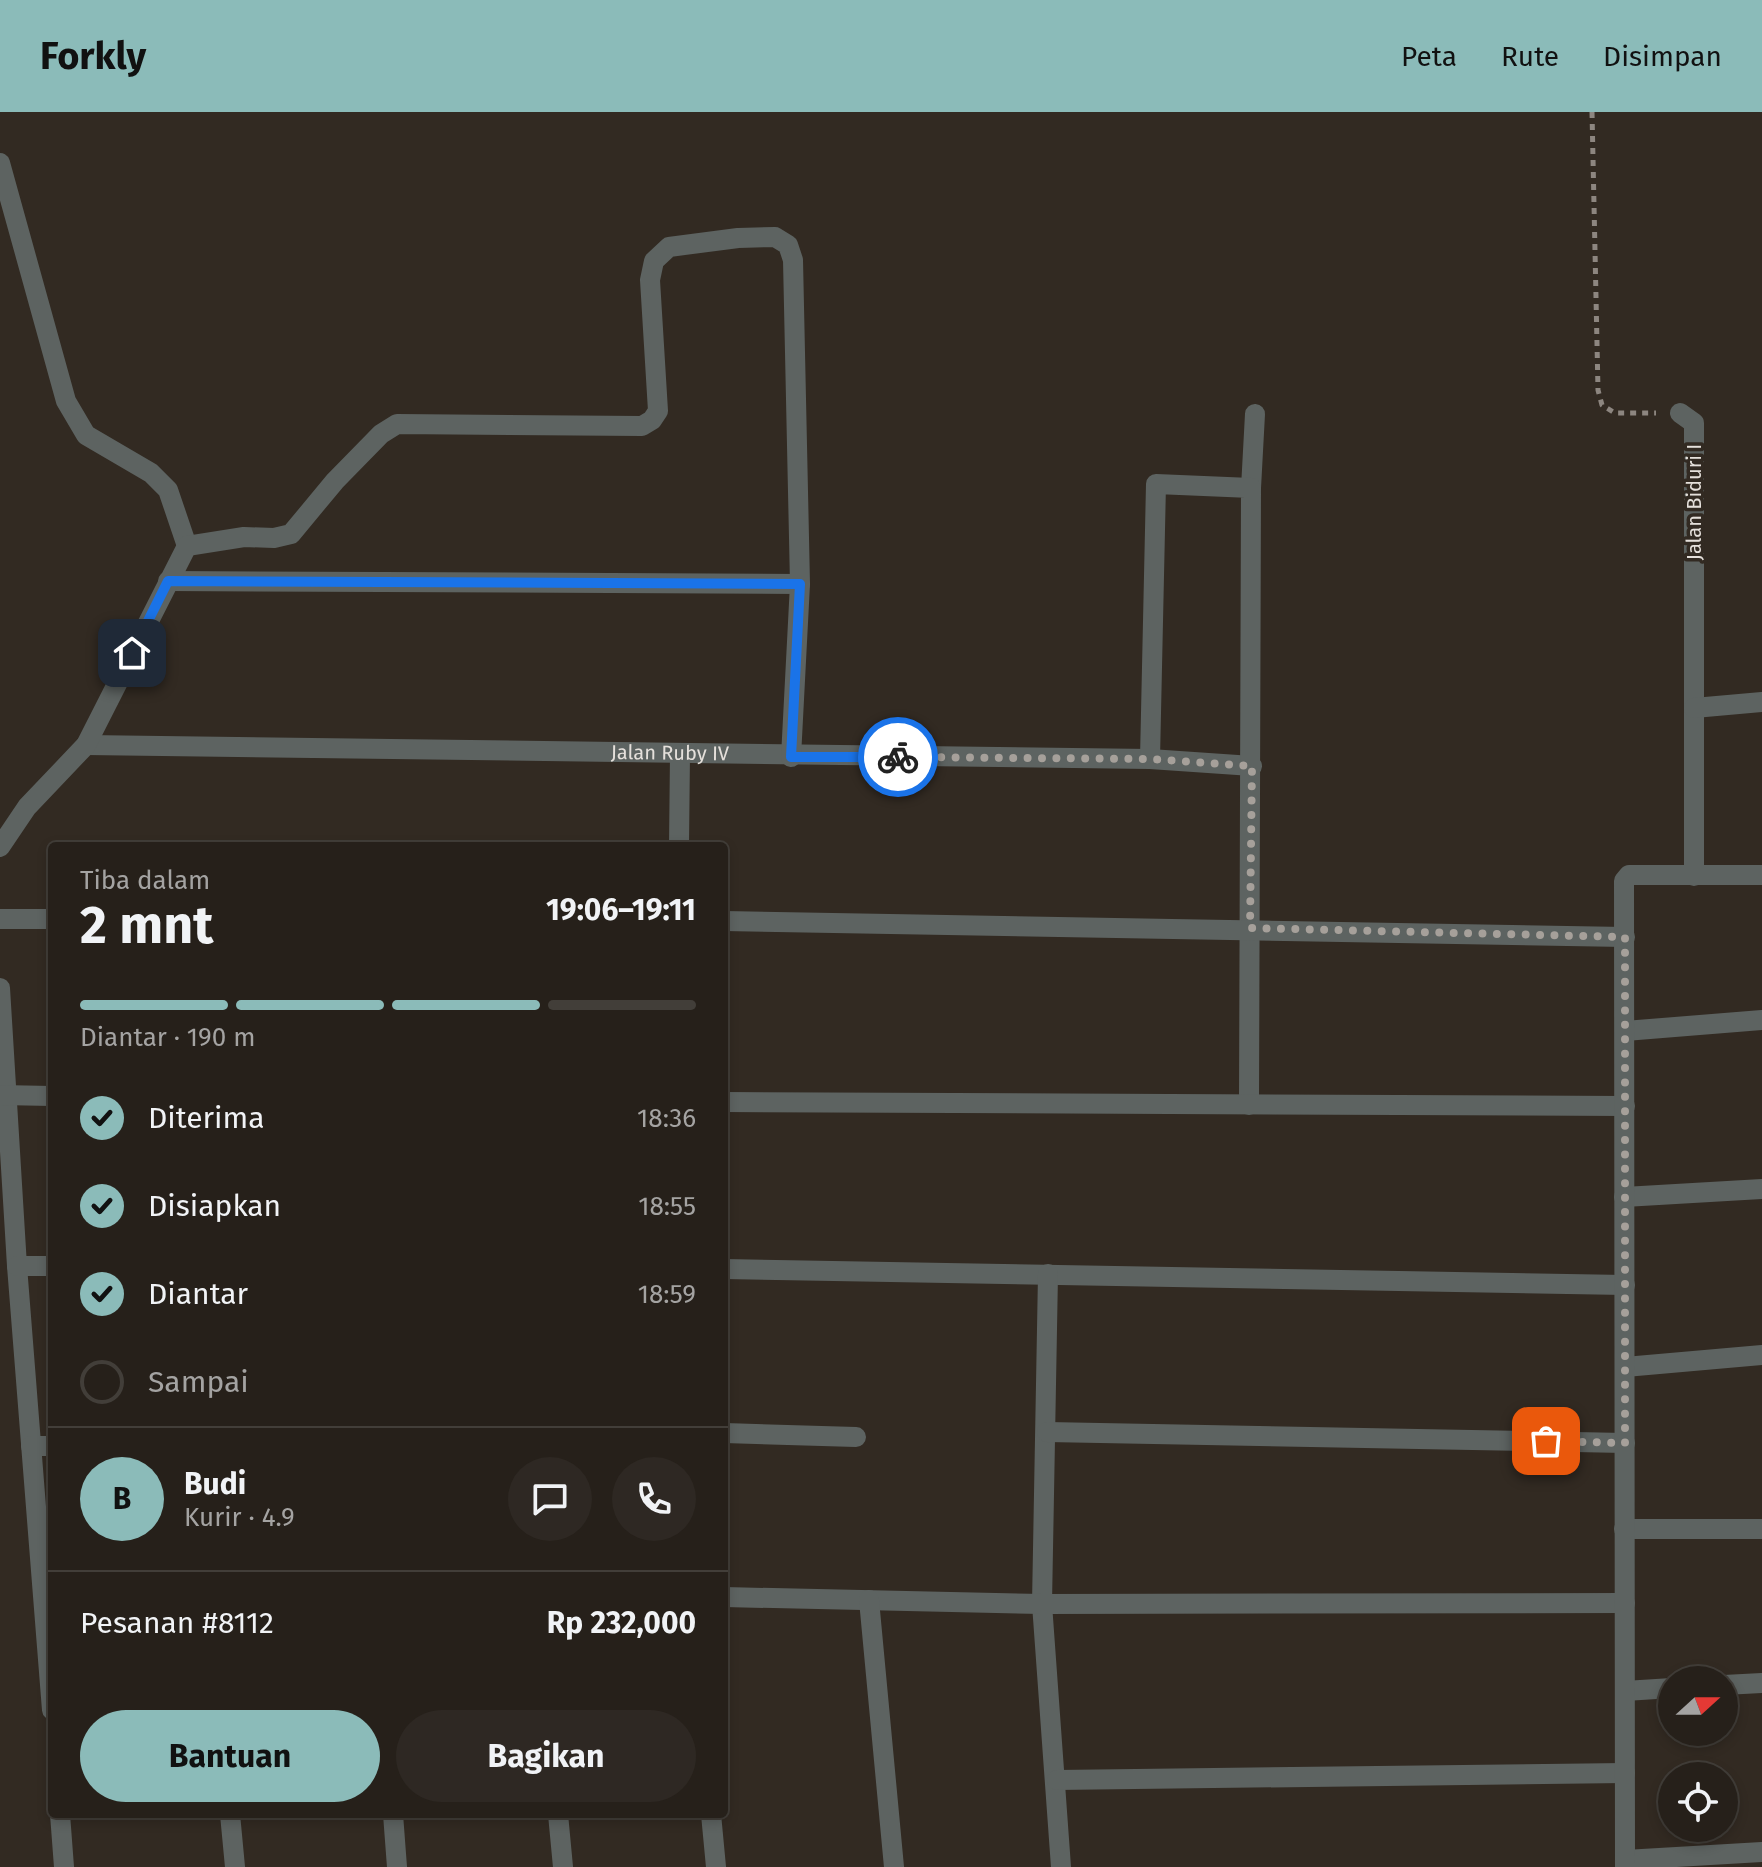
<!DOCTYPE html>
<html lang="id">
<meta charset="utf-8">
<style>
:root{--surface:#26201a;--page:#2e2823;--text:#f1f3f6;--muted:#a4a3a2;--line:#423e39;--accent:#8bbbb9}
body{margin:0;font-family:"Fira Sans",sans-serif;background:var(--page);color:var(--text);height:100vh;display:flex;flex-direction:column;font-size:30px;white-space:nowrap}
*{box-sizing:border-box;margin:0}
p{font-size:26px;color:var(--muted)}
.icon{flex:none;width:44px;height:44px;fill:none;stroke:currentColor;stroke-width:2;stroke-linecap:round;stroke-linejoin:round}
.map{position:relative;flex:1;overflow:hidden}
.details{position:absolute;left:48px;top:730px;width:680px;height:976px;display:flex;flex-direction:column;background:var(--surface);border-radius:8px;box-shadow:0 4px 12px #0003,0 0 0 2px var(--line)}
.details>*{flex:none}
.needle{width:52px;rotate:69deg}
.controls{position:absolute;left:1658px;top:1554px;display:grid;gap:16px}
.controls a{display:grid;place-items:center;width:80px;height:80px;border-radius:50%;background:var(--surface);box-shadow:0 4px 12px #0003,0 0 0 2px var(--line);font-size:40px}
.pin{position:absolute;display:grid;place-items:center;width:68px;height:68px;color:#fff;margin:-34px;border-radius:16px;box-shadow:0 4px 12px #0006}
.courier{position:absolute;display:grid;place-items:center;width:80px;height:80px;margin:-40px;border:6px solid #1a73e8;border-radius:50%;background:#fff;color:#222;box-shadow:0 2px 10px #0007}
.head em{font-style:normal;font-weight:700}
.head div{display:flex;flex-direction:column-reverse}
.head{display:flex;align-items:center;justify-content:space-between;height:136px;padding:0 32px}
h1{font-size:52px;font-weight:700;line-height:60px}
.bar{display:grid;grid-template-columns:repeat(4,1fr);gap:12px 8px;align-content:center;height:96px;padding:0 32px}
.bar i{height:10px;border-radius:6px;background:var(--line)}
.bar .selected{background:var(--accent)}
.bar p{grid-column:span 4}
.line{display:flex;align-items:center;gap:20px;padding:0 32px;border-top:2px solid var(--line)}
.line div{flex:1}
.round{display:grid;place-items:center;flex:none;width:84px;height:84px;border-radius:42px;background:var(--page)}
ol{padding:0 32px;list-style:none}
li{display:flex;align-items:center;gap:24px;height:88px}
li p{margin-inline-start:auto}
li .icon{padding:8px;border-radius:50%;background:var(--accent);color:#111;stroke-width:4}
li:last-child{color:var(--muted)}
li i{width:44px;height:44px;border:4px solid var(--line);border-radius:50%}
.primary-button{display:flex;gap:16px;margin-top:auto;padding:16px 32px}
.primary-button a{flex:1;height:92px;border-radius:48px;background:var(--accent);color:#111;font-size:32px;font-weight:700;line-height:92px;text-align:center}
.primary-button a+a{background:var(--page);color:var(--text)}
header{display:flex;align-items:center;gap:48px;box-sizing:border-box;height:112px;padding:0 40px;background:var(--accent);color:#111}
header strong{font-size:38px}
nav{display:flex;gap:44px;margin-inline-start:auto;font-size:28px}
.map>svg:first-child{display:block}
.lines{fill:none;stroke-linecap:round;stroke-linejoin:round}
.path{stroke:#8d8680;stroke-width:5;stroke-dasharray:6 6;stroke-linecap:butt}
.minor{stroke:#5d6361;stroke-width:20}
.done{stroke:#a6a09a;stroke-width:8;stroke-dasharray:0 14.4}
.route{stroke:#1a73e8;stroke-width:10}
.labels{text-anchor:middle;stroke-width:7;stroke-linejoin:round;paint-order:stroke}
.street-label{font-size:20px;fill:#e5e0db;stroke:#322a22}
</style>
<header>
<strong>Forkly</strong>
<nav><a>Peta</a><a>Rute</a><a>Disimpan</a></nav>
</header>
<div class="map">
<svg width="1762" height="1755" viewBox="0 0 1762 1755">
<rect width="100%" height="100%" fill="#322a22"/>
<g class="lines">
<path class="path" d="M1592 0 1598 278 1602 293 1615 301H1656"/>
<g class="minor">
<path d="M0 51 66 289 86 323 151 361 168 378 187 434"/>
<path d="M1680 301 1694 311V764"/>
<path d="M1251 376 1255 302"/>
<path d="M168 469 800 472"/>
<path d="M1694 596 1762 590"/>
<path id="s1" d="M86 633 1150 647 1252 654"/>
<path d="M1150 647 1156 372 1251 376 1249 993"/>
<path d="M679 734 680 642"/>
<path d="M0 735 27 695 86 633 187 434 244 425 274 426 291 422 335 369 381 322 397 312 642 314 652 308 658 299 650 168 654 149 669 135 738 126 775 125 788 133 793 148 800 472 791 645"/>
<path d="M0 807H52"/>
<path d="M724 809 1625 825"/>
<path d="M0 876 17 1154 52 1598"/>
<path d="M1625 919 1762 908"/>
<path d="M0 983 52 984"/>
<path d="M724 990 1625 994"/>
<path d="M1624 1085 1762 1077"/>
<path d="M17 1154H52"/>
<path d="M724 1157 1625 1173"/>
<path d="M1048 1162 1042 1492 1061 1755"/>
<path d="M1625 1255 1762 1243"/>
<path d="M1047 1320 1625 1331"/>
<path d="M724 1321 856 1325"/>
<path d="M31 1334H52"/>
<path d="M1624 1417H1762"/>
<path d="M724 1485 1042 1492 1625 1491"/>
<path d="M869 1488 894 1755"/>
<path d="M1724 1573 1762 1571"/>
<path d="M1625 1579 1672 1576"/>
<path d="M1057 1668 1625 1661"/>
<path d="M60 1702 64 1755"/>
<path d="M230 1702 235 1755"/>
<path d="M393 1702 397 1755"/>
<path d="M558 1702 563 1755"/>
<path d="M711 1702 716 1755"/>
<path d="M1625 1748 1762 1740"/>
<path d="M1625 1755 1624 769 1629 763H1762"/>
</g>
</g>
<g class="lines">
<path class="done" d="M898 645 1150 647 1252 654 1250 816 1625 825V1331L1546 1329"/>
<path class="route" d="M132 541 168 469 800 472 791 645H898"/>
</g>
<g class="labels">
<g class="street-label">
<text transform="translate(1694 390) rotate(-90)" y="7">Jalan Biduri I</text>
<text dy="7" stroke="none"><textPath href="#s1" startOffset="584">Jalan Ruby IV</textPath></text>
</g>
</g>
</svg>
<div class="controls">
<a><svg class="needle" viewBox="-14 -14 28 28"><path d="M0-13l5 13h-10z" fill="#e53935"/><path d="M0 13l5-13h-10z" fill="#a4a3a2"/></svg></a>
<a><svg class="icon" aria-label="locate" viewBox="0 0 24 24"><circle cx="12" cy="12" r="6"/><path d="M12 2v4M12 18v4M2 12h4M18 12h4"/></svg></a>
</div>
<div class="pin" style="left:1546px;top:1329px;background:#ea580c"><svg class="icon" aria-label="bag" viewBox="0 0 24 24"><path d="M5 8h14l-1 12H6zM9 8a3 3 0 0 1 6 0"/></svg></div>
<div class="pin" style="left:132px;top:541px;background:#1f2937"><svg class="icon" aria-label="home" viewBox="0 0 24 24"><path d="M3 11l9-7 9 7M6 9v11h12V9"/></svg></div>
<div class="courier" style="left:898px;top:645px"><svg class="icon" aria-label="bike" viewBox="0 0 24 24"><circle cx="6" cy="16" r="4"/><circle cx="18" cy="16" r="4"/><path d="M6 16l4-8h5l3 8M10 8l3 8H6M13 5h3"/></svg></div>
<section class="details">
<div class="head"><div><h1>2 mnt</h1><p>Tiba dalam</p></div><em>19:06–19:11</em></div>
<div class="bar"><i class="selected"></i><i class="selected"></i><i class="selected"></i><i></i><p>Diantar · 190 m</p></div>
<ol>
<li><svg class="icon" aria-label="check" viewBox="0 0 24 24"><path d="M5 12l5 5 9-10"/></svg>Diterima<p>18:36</p></li>
<li><svg class="icon" aria-label="check" viewBox="0 0 24 24"><path d="M5 12l5 5 9-10"/></svg>Disiapkan<p>18:55</p></li>
<li><svg class="icon" aria-label="check" viewBox="0 0 24 24"><path d="M5 12l5 5 9-10"/></svg>Diantar<p>18:59</p></li>
<li><i></i>Sampai</li>
</ol>
<div class="line" style="height:144px"><b class="round" style="background:var(--accent);color:#111">B</b><div><b>Budi</b><p>Kurir · 4.9</p></div><a class="round"><svg class="icon" aria-label="chat" viewBox="0 0 24 24"><path d="M4 5h16v11H9l-5 4z"/></svg></a><a class="round"><svg class="icon" aria-label="phone" viewBox="0 0 24 24"><path d="M5 4h4l2 5-3 2q2 4 5 5l2-3 5 2v4C11 20 4 13 5 4z"/></svg></a></div>
<div class="line" style="height:104px"><div>Pesanan #8112</div><b>Rp 232,000</b></div>
<div class="primary-button"><a>Bantuan</a><a>Bagikan</a></div>
</section>
</div>
